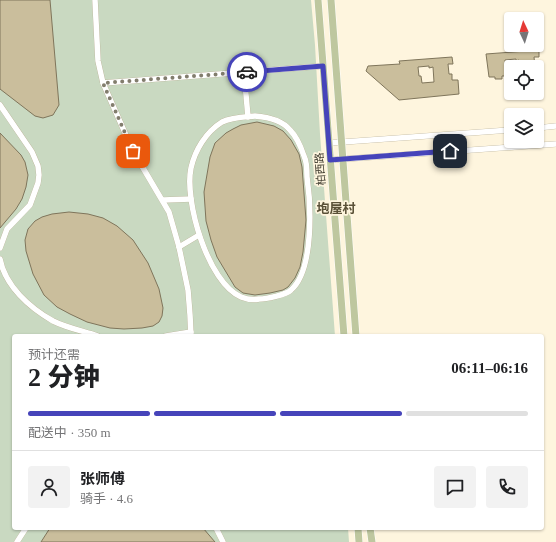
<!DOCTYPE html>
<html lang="zh">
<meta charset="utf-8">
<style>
:root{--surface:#fff;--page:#f2f2f2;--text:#202124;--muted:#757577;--line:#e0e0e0;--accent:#4644ba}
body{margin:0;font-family:"Times New Roman","Noto Sans SC",serif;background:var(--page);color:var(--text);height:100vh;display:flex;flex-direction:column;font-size:15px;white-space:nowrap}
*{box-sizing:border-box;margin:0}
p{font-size:13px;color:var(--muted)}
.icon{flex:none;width:22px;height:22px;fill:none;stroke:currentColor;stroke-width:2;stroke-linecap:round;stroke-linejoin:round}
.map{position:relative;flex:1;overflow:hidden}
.details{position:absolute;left:12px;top:334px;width:532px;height:196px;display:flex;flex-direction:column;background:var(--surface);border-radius:4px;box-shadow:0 1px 3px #0004}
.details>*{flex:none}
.needle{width:26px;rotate:356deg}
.fabs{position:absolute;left:504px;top:12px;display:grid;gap:8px}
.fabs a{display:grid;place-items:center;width:40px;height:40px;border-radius:4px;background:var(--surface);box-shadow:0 1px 3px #0004;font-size:20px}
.pin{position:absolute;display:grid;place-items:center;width:34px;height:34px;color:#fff;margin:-17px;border-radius:8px;box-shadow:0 2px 6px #0006}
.courier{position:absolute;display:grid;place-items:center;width:40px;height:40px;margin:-20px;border:3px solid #4644ba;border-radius:50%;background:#fff;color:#222;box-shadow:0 1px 5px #0007}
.summary em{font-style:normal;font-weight:800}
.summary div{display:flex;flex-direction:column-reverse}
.summary{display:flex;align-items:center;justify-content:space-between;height:68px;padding:0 16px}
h1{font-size:26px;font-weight:800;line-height:30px}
.bar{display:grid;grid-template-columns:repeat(4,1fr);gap:6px 4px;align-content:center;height:48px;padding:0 16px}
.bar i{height:5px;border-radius:3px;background:var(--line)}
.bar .selected{background:var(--accent)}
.bar p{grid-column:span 4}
.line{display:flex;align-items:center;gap:10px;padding:0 16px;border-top:1px solid var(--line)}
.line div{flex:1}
.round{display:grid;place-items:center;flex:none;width:42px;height:42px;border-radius:4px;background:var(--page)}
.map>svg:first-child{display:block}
.green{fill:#c9d9c1}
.building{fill:#cabe9c;stroke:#7f755b;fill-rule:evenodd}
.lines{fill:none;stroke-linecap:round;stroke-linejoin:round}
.minor-casing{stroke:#b5ab8f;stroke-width:6}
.major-casing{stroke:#fff;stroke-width:8}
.minor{stroke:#fff;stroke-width:5.5}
.major{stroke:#bec79f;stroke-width:7}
.done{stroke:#827d6d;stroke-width:4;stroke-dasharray:0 7.2}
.route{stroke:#4644ba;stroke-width:5}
.labels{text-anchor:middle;stroke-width:3.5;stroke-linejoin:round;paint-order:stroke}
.street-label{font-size:11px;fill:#403c30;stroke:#fef5de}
.quarter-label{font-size:13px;font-weight:bold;fill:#5a5138;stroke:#fef5de}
</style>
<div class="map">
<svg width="556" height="542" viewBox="0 0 556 542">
<rect width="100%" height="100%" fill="#fef5de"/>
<path class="green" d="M0 0H311L315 45 320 134 335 336H14V528H348L349 542H0Z"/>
<g class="building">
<path d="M0 0H50L59 105 53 115 43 118 35 116 0 89Z"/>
<path d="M539 50V57H534L535 67H519V60L516 61V59L505 60V69H508V76H502V79H495V77H489L486 54Z"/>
<path d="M452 57 453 64H448L449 74H452V80H458L459 94 399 100 366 71 368 66 400 64 399 61ZM429 66V68L433 67 434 82 422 83 421 76H419L418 67Z"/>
<path d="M257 122 274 126 283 131 291 140 299 154 302 167 306 220 303 252 300 267 295 278 288 287 283 290 270 293 255 295 243 293 235 287 217 257 211 240 206 221 204 192 210 157 215 143 226 133 233 129 241 125Z"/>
<path d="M0 133 21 155 25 162 28 175 26 187 22 199 16 209 0 228Z"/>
<path d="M69 212 88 214 103 218 117 226 133 240 148 263 159 289 163 308 162 316 159 322 153 326 142 328 124 329 110 328 87 322 70 314 57 307 44 295 33 274 26 251 25 240 28 229 35 221 42 217 52 214Z"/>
<path d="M50 528H203L215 542H41Z"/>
</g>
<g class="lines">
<g class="minor-casing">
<g id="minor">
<path d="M95 0 98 61 103 83 133 151 169 212 179 247 188 290 190 315 191 336"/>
<path d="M244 72 248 117"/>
<path d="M103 83 323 66"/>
<path d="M0 105 32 152 38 166 39 175 38 183 30 205 7 229 0 248"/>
<path d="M255 116C267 117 282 120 290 130 297 137 301 147 304 156 307 162 307 170 307 177 311 205 314 270 291 290 286 295 266 299 259 299 254 300 246 299 241 297 208 283 184 201 191 168 195 150 206 132 222 122 232 117 244 117 255 116Z"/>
<path d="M537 128 556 126"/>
<path d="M329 143 511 130"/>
<path d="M330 160 556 144"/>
<path d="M163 200 191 199"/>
<path d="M179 247 199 235"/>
<path d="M0 259C5 286 30 308 53 321 67 328 83 331 98 336"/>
<path d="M166 336 191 332"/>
<path d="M216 528 223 542"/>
<path d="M17 542 26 528"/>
</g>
</g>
<g class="major-casing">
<g id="major">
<path d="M318 0 344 336"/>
<path d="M331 0 356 336"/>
<path d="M358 528 359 542"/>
<path d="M370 528 372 542"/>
</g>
</g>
<use href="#minor" class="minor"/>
<use href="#major" class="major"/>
</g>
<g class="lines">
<path class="done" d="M133 151 103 83 247 72"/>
<path class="route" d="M247 72 323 66 330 160 450 151"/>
</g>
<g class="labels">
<g class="street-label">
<text transform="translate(320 169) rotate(-94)" y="4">柏西路</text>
</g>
<g class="quarter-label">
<text x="336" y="213">垉屋村</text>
</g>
</g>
</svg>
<div class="fabs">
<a><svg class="needle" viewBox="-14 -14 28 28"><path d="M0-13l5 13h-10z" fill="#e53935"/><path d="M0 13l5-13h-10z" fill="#757577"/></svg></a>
<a><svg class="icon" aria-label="locate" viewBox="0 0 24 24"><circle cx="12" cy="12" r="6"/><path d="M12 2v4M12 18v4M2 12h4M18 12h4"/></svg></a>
<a><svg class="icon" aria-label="layers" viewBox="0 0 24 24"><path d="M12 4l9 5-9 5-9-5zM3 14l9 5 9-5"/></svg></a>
</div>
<div class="pin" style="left:133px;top:151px;background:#ea580c"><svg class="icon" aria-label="bag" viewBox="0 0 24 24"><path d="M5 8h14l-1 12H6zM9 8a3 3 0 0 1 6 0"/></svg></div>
<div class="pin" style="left:450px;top:151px;background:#1f2937"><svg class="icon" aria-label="home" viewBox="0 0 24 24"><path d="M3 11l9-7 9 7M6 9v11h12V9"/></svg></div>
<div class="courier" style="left:247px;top:72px"><svg class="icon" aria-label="car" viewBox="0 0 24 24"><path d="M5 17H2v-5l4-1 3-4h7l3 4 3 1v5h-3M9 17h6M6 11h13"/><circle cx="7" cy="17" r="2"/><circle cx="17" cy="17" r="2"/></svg></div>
<section class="details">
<div class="summary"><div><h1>2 分钟</h1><p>预计还需</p></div><em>06:11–06:16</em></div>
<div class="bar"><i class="selected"></i><i class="selected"></i><i class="selected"></i><i></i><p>配送中 · 350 m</p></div>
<div class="line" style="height:72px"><a class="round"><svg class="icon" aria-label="person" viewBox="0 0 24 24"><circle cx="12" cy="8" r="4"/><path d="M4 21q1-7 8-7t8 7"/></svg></a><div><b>张师傅</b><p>骑手 · 4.6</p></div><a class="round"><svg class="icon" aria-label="chat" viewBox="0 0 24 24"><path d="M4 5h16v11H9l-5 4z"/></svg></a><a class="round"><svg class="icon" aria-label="phone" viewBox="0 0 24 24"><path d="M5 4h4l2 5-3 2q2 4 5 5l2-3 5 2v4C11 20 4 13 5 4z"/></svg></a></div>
</section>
</div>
